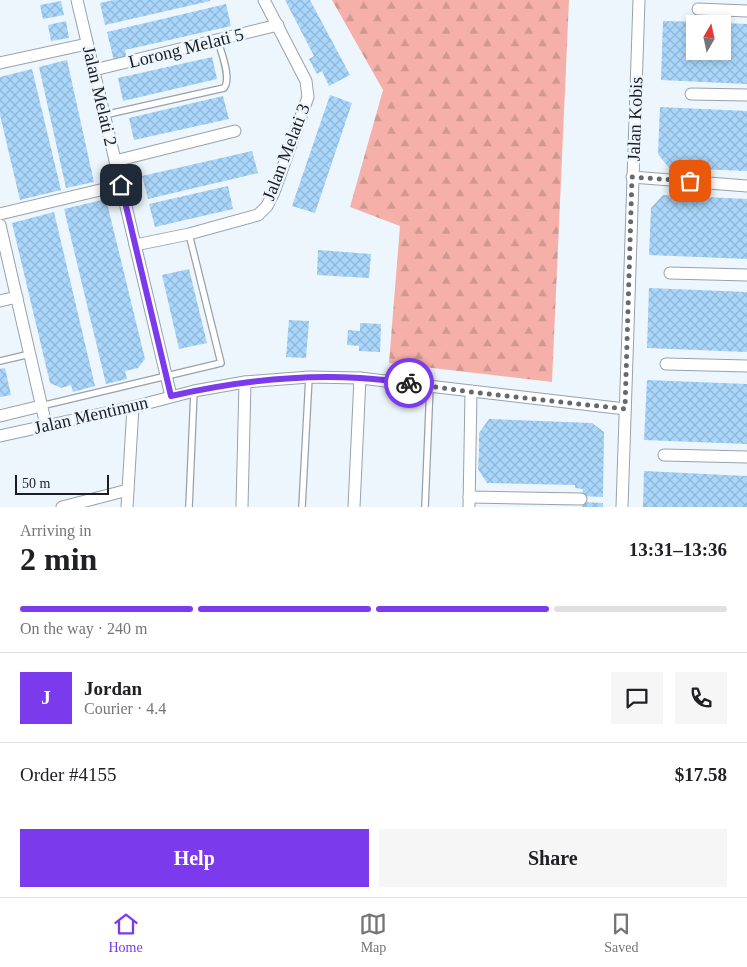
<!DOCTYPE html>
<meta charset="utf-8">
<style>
:root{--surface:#fff;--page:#f6f6f6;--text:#202124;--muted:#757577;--line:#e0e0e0;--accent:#7c3aed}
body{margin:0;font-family:"Times New Roman",serif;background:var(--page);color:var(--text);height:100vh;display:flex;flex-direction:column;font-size:19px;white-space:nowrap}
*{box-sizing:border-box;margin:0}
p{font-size:16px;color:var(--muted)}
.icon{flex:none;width:28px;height:28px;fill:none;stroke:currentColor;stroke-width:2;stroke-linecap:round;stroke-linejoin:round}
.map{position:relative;height:507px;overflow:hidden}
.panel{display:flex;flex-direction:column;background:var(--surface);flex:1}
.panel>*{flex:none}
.needle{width:32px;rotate:9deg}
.tools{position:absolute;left:686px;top:15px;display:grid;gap:10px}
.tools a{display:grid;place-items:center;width:45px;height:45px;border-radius:0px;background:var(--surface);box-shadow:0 2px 8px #0003;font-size:25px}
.scale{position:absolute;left:15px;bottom:12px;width:94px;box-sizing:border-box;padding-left:5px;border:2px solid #1a1d21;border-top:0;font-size:14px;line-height:18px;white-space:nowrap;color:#1a1d21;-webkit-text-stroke:4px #edf6fd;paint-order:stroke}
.pin{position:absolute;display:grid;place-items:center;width:42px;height:42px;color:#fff;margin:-21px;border-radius:10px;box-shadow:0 2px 8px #0006}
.courier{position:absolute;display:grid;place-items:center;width:50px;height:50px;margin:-25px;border:4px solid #7c3aed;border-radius:50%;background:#fff;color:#222;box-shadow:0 1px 6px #0007}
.head em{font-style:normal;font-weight:800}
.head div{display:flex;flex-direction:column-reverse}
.head{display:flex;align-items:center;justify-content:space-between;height:85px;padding:0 20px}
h1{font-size:32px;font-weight:800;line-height:38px}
.bar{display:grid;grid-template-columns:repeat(4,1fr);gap:8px 5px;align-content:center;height:60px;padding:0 20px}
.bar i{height:6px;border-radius:4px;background:var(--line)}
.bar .active{background:var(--accent)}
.bar p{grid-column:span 4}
.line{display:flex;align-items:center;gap:12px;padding:0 20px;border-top:1px solid var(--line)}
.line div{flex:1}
.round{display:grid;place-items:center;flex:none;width:52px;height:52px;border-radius:0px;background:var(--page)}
.action{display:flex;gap:10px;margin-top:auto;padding:10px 20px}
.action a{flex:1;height:58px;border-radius:0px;background:var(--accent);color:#fff;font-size:20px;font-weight:800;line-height:58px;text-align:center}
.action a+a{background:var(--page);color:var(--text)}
.menu{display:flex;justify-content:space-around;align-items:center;height:70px;border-top:1px solid var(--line);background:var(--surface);font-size:14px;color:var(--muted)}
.menu a{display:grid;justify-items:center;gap:2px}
.menu .active{color:var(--accent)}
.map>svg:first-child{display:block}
.forest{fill:url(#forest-firs)}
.building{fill:url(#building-cross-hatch)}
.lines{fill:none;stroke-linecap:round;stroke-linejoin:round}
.lane-casing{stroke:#98a2aa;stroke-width:8}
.street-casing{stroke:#98a2aa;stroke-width:13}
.lane{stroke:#fff;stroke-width:5.5}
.street{stroke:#fff;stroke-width:11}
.done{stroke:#64696e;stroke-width:5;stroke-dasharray:0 9}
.route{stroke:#7c3aed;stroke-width:6}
.labels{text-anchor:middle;stroke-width:5;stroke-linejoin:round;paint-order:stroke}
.street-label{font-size:18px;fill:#1a1d21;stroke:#edf6fd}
</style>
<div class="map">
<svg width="747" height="507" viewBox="0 0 747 507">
<defs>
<pattern id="forest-firs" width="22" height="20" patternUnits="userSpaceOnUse" patternTransform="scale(1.25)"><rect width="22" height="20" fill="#f5b0a9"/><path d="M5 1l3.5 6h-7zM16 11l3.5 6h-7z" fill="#d19791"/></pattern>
<pattern id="building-cross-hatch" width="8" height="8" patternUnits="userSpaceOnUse" patternTransform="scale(1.25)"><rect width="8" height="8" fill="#a9d6fa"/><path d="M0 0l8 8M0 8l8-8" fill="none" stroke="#91b7d6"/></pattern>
</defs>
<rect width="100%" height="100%" fill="#edf6fd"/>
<path class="forest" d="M332 0H569L552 382 389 363 400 226 350 207 383 90Z"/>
<g class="building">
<path d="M114 0H210V1L105 25 100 3Z"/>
<path d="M285 0H310L350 75 329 86 322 71 317 74 309 59 314 56Z"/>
<path d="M61 1 64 15 43 19 40 5Z"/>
<path d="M226 4 231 26 125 50 127 58 114 61 107 32Z"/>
<path d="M66 21 69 38 51 41 48 25Z"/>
<path d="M663 21 701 22V24H695V51H722V23L747 24V84L661 80Z"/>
<path d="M212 57 217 79 123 101 118 78Z"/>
<path d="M67 60 94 182 66 188 39 67Z"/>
<path d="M32 69 61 190 20 200 0 115V77Z"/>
<path d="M330 95 352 103 315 213 292 206Z"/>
<path d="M223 96 229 119 134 140 129 118Z"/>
<path d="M660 107 747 111V171L669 168 658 154Z"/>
<path d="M252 151 258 173 148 199 142 176Z"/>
<path d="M228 186 233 209 155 227 149 204Z"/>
<path d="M663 195 747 199V259L649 255 651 208Z"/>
<path d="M106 199 145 359 138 368 125 371 127 379 106 384 64 209Z"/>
<path d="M54 212 95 386 73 392 71 385 61 388 50 383 12 223Z"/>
<path d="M318 250 371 254 369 278 317 275Z"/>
<path d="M189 269 207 343 179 349 162 275Z"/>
<path d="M649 288 747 292V352L647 348Z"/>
<path d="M289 320 309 321 306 358 286 357Z"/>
<path d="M360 323 381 324 380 352 359 351V346L347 345 348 330 360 331Z"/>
<path d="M5 368 11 395 0 397V369Z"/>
<path d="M647 380 747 384V444L644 440Z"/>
<path d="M489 419 592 423 604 432 603 497 582 496 583 489 575 488V485L487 483 478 469 479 451V433Z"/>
<path d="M644 471 747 476V507H643Z"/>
<path d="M582 502 603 503V507H582Z"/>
</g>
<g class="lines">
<g class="lane-casing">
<g id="lane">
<path d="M104 115 224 88C232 79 221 52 218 41"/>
<path d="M0 361 30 354"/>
<path d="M41 406 221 363 189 234"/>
<path d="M189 507 194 391"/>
<path d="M302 507 309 377"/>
<path d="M425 507 430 385"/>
</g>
</g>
<g class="street-casing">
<g id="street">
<path d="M77 0 171 396"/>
<path d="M698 9 747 11"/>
<path d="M0 63 87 44"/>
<path d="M94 70 278 25"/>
<path d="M691 94 747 95"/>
<path d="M115 161 235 131"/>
<path d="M632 177 747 186"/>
<path d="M0 214 121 185"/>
<path d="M0 225 46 425"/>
<path d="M135 245 189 234 258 215 267 206 274 192 308 97 306 81 264 0"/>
<path d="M670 273 747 275"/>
<path d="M0 301 17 297"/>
<path d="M666 364 747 366"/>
<path d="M0 416 41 406"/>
<path d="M0 436 133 407 194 391 245 382 309 377 360 378 625 409"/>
<path d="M664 455 747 457"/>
<path d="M469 497 581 499"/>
<path d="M62 507 128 490"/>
<path d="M127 507 133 407"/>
<path d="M242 507 245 382"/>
<path d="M354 507 360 378"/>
<path d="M469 507 471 392"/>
<path d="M622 507 639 0"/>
</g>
</g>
<use href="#lane" class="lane"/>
<use href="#street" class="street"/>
</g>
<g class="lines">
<path class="done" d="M409 383 471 392 625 409 632 177 690 181"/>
<path class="route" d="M121 185 171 396C233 382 297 374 360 378 376 379 393 381 409 383"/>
</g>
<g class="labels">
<g class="street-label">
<text transform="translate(186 48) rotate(-14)" y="6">Lorong Melati 5</text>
<text transform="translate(100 96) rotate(77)" y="6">Jalan Melati 2</text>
<text transform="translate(635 119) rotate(-88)" y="6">Jalan Kobis</text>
<text transform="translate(286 152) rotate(-69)" y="6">Jalan Melati 3</text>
<text transform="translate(91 415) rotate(-13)" y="6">Jalan Mentimun</text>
</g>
</g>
</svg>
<div class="tools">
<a><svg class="needle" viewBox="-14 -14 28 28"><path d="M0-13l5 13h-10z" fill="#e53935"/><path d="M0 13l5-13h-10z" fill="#757577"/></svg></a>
</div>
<div class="scale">50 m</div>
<div class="pin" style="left:690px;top:181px;background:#ea580c"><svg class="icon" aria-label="bag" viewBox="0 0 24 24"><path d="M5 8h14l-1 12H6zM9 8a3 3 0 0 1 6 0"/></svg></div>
<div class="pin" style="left:121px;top:185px;background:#1f2937"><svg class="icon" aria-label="home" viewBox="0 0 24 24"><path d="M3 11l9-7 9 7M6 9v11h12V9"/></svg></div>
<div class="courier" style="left:409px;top:383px"><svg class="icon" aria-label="bike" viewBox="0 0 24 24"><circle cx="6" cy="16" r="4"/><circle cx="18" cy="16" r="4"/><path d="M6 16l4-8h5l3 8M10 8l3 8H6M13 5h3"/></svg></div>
</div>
<section class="panel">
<div class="head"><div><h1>2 min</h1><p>Arriving in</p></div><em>13:31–13:36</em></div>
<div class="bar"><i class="active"></i><i class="active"></i><i class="active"></i><i></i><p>On the way · 240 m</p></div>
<div class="line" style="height:90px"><b class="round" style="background:var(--accent);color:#fff">J</b><div><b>Jordan</b><p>Courier · 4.4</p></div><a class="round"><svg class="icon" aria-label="chat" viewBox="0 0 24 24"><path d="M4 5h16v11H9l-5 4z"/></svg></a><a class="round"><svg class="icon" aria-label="phone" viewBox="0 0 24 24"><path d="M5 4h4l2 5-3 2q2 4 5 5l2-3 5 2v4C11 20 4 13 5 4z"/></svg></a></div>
<div class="line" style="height:65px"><div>Order #4155</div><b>$17.58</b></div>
<div class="action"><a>Help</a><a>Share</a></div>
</section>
<nav class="menu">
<a class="active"><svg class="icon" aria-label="home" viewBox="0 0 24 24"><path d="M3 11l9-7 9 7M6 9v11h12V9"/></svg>Home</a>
<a><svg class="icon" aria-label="map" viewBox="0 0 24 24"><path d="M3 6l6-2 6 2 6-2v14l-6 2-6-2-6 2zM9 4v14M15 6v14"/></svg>Map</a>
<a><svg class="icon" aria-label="saved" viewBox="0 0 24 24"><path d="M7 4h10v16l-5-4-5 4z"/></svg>Saved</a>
</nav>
